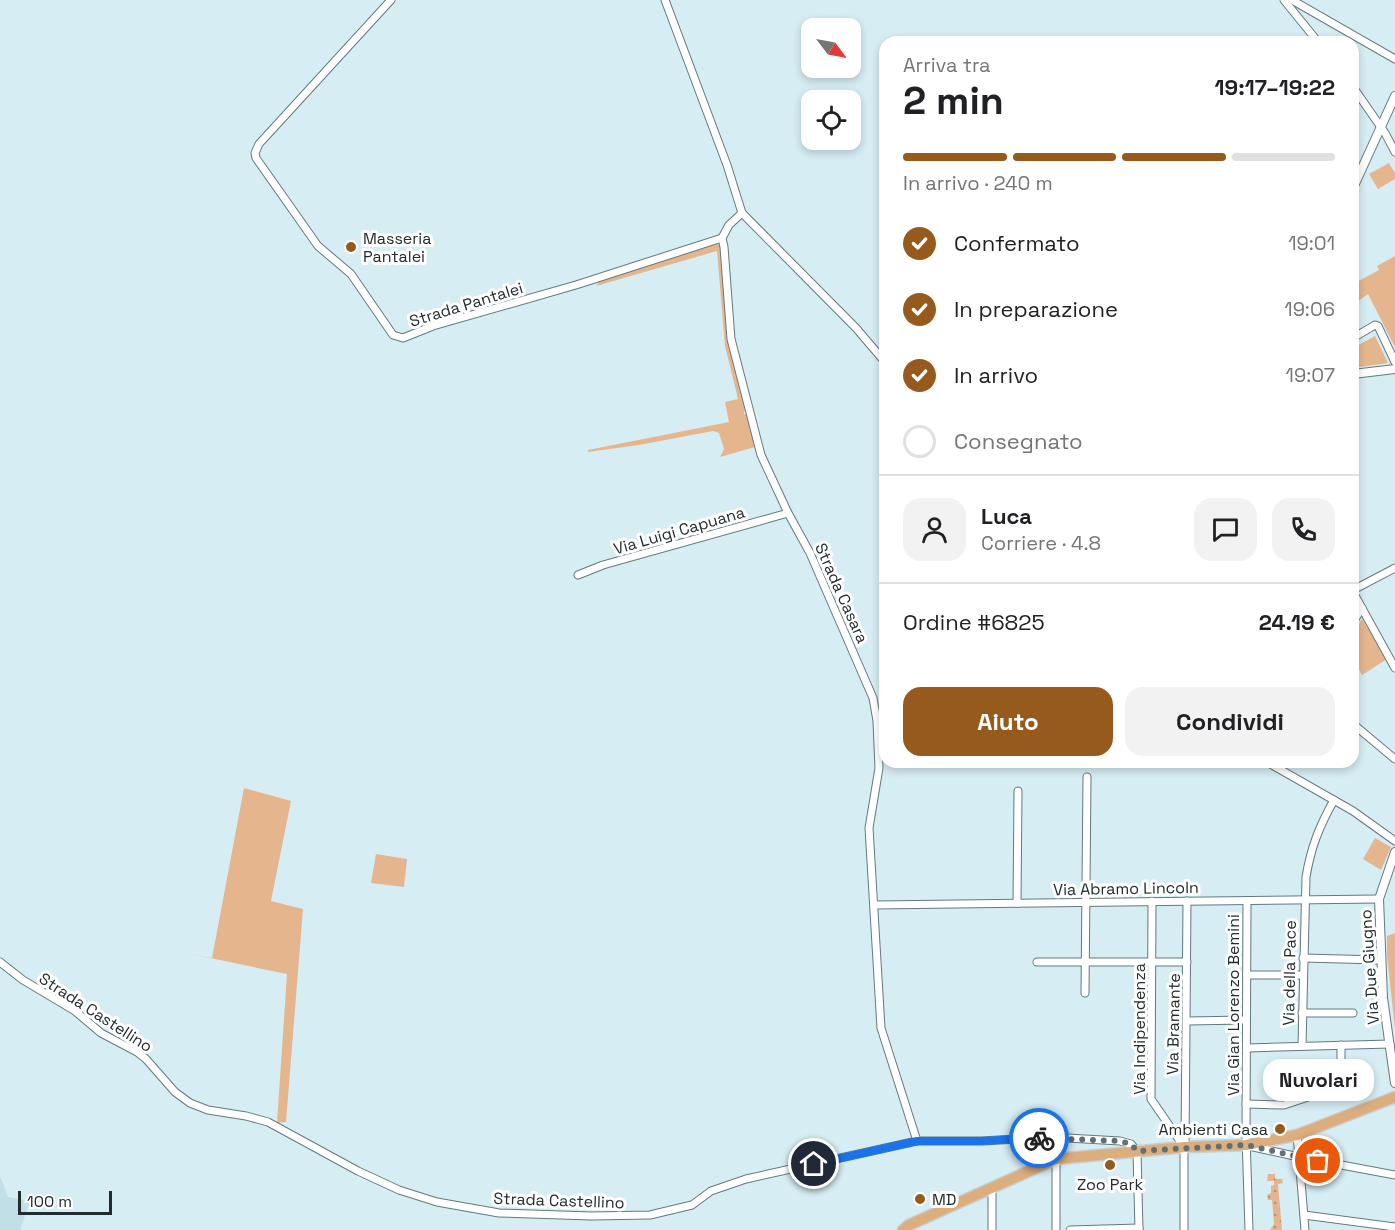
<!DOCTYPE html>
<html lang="it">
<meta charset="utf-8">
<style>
:root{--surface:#fff;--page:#f2f2f2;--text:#202124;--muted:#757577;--line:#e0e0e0;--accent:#965a1c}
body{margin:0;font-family:"Space Grotesk",sans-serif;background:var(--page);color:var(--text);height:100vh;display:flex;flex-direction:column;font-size:22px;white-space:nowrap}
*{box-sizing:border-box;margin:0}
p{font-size:20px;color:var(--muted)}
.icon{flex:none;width:33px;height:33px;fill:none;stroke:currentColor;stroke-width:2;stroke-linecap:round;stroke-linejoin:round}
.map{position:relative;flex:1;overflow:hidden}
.panel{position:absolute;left:879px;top:36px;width:480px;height:732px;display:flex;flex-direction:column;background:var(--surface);border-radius:18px;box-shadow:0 3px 9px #0003}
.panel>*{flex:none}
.needle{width:39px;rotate:122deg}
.controls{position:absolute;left:801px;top:18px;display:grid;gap:12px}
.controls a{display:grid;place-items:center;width:60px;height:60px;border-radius:12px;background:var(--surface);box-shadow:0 3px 9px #0003;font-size:30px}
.scale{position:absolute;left:18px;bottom:15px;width:94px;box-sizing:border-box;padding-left:6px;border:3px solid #222b2d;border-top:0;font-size:16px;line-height:21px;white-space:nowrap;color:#222b2d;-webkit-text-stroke:4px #fff;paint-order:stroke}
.pin{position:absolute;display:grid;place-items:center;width:51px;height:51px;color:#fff;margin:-26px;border:3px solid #fff;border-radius:50%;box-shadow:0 2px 6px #0007}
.courier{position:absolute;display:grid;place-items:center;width:60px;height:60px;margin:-30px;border:4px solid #1a73e8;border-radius:50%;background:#fff;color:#222;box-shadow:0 2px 8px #0007}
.bubble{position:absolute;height:42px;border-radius:18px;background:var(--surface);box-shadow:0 3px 9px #0003;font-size:20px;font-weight:700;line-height:42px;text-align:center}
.headline em{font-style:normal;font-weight:700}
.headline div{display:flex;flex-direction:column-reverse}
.headline{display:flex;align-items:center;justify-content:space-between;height:102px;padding:0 24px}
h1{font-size:39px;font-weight:700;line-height:45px}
.bar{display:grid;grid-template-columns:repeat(4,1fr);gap:9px 6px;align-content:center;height:72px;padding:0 24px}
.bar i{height:8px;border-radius:4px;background:var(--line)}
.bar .selected{background:var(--accent)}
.bar p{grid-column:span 4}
.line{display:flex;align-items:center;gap:15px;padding:0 24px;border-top:2px solid var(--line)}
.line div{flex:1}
.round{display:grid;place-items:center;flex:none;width:63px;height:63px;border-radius:18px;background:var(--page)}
ol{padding:0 24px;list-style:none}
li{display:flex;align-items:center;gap:18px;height:66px}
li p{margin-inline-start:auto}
li .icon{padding:6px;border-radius:50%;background:var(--accent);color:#fff;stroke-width:4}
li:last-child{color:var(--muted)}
li i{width:33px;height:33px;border:3px solid var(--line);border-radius:50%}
.cta{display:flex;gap:12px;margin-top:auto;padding:12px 24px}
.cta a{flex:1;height:69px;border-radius:18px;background:var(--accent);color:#fff;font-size:24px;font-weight:700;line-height:69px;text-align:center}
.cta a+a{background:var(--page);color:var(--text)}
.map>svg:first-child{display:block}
.built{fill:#c0dfe7}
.grass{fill:#e5b68e}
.park{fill:url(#park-dots)}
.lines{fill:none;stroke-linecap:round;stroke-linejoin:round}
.minor-casing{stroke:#64797e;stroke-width:9}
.tertiary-casing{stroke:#64797e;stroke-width:10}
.primary-casing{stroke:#cacccd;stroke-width:13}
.minor{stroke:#fff;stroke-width:7}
.tertiary{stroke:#fff;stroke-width:8}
.primary{stroke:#dcad7d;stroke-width:10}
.done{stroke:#616f72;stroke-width:6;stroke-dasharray:0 10.8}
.route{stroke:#1a73e8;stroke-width:8}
.poi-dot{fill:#965a1c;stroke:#fff;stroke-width:2}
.labels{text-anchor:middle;stroke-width:6;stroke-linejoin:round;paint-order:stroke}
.poi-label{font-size:16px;fill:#222b2d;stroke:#fff;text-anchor:start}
.street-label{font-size:16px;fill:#222b2d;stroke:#fff}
</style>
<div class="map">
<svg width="1395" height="1230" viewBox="0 0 1395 1230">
<defs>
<pattern id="park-dots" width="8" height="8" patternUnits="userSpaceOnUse" patternTransform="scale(1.5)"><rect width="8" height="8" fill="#e5b68e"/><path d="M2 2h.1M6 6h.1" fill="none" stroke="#b99474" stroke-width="1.8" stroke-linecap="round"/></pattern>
</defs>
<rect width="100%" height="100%" fill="#d6edf3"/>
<path class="built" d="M0 1176 8 1197 30 1201 20 1230H0Z"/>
<g class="grass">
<path d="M1389 163 1395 173V179L1378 189 1369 174Z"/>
<path d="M718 244 721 246 729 340 745 406 744 414 748 415 755 447 720 457 724 449 719 433 713 431 639 445 588 452V450L729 422 725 402 738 399 725 346 717 251 596 286 601 279Z"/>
<path d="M1395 256V347L1368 294 1354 304 1353 284 1379 270 1377 266Z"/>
<path d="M1375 336 1388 363 1353 368V348Z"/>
<path d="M1362 619 1387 659 1362 675C1350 654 1349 640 1362 619Z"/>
<path d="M244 788 291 801 271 901 303 909 286 1122 277 1123 287 974 191 954 212 958Z"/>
<path d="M1375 838 1391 847 1381 870 1363 859Z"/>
<path d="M376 854 407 859 404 887 371 883Z"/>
<path d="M1395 933V1029L1387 955V936Z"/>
</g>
<path class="park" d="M1268 1174H1275V1179H1282L1283 1183 1278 1184 1282 1230H1270L1274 1224 1272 1200H1268L1267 1195 1271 1193V1186L1274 1185V1181H1267Z"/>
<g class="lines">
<g class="minor-casing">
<g id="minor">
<path d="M391 0 259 144 255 153 256 158 318 246 351 274 393 335 403 338 433 326 576 285 722 238"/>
<path d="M665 0 727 165 742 213 856 328 885 362"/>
<path d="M1284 0 1318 42"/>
<path d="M1292 0 1395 59"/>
<path d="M1353 87 1385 133 1395 152"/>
<path d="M742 213 729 225 722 238 724 247 731 339 761 455 788 513 810 553 873 698 877 721 879 768 869 828 881 1028 917 1141"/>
<path d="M1353 338 1375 325 1378 326 1395 362"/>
<path d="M578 575 603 565 788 513"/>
<path d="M1353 590 1395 568"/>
<path d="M1353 592 1395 668"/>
<path d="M1353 622 1362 608"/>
<path d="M1353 724 1395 759"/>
<path d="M1267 762 1353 811 1395 841"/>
<path d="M1152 901 1151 1099 1184 1147V1230"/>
<path d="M1247 901 1246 1136 1249 1230"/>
<path d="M1017 903 1018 791"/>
<path d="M874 905 1379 899"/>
<path d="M1303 958 1380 960"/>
<path d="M0 962 23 980 75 1011 101 1033 137 1052 146 1059 175 1092 190 1103 208 1110 246 1116 268 1122 358 1171 399 1190 437 1202 499 1213 591 1216 650 1215 692 1205 711 1191 746 1179 917 1141H982L1050 1137 1120 1141 1131 1144 1137 1151 1139 1230"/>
<path d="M1037 962H1187"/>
<path d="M1247 975H1303"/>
<path d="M1085 993 1087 777"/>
<path d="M1302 1013H1353"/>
<path d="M1187 1021 1246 1020"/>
<path d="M1302 1046 1306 877C1311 847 1319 827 1334 800"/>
<path d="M1247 1048 1390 1044"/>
<path d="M1246 1104 1284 1105 1338 1087 1341 1084V1045"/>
<path d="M1297 1135 1299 1157 1395 1175"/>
<path d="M1249 1146 1299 1157 1305 1230"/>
<path d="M1185 1147 1187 901"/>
<path d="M1056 1159V1230"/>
<path d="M1304 1215 1395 1227"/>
<path d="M992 1230V1187"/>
<path d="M1070 1230 1139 1228"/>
</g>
</g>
<g class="tertiary-casing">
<g id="tertiary">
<path d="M1353 188 1395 96"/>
<path d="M1353 374 1395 369"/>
<path d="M1395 852 1379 899 1383 998 1395 1083"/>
</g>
</g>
<g class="primary-casing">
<path id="primary" d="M903 1230 909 1225 1056 1159 1185 1147 1246 1145 1297 1135 1395 1097"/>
</g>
<use href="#minor" class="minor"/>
<use href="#tertiary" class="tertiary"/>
<use href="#primary" class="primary"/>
</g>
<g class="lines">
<path class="done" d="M1039 1138 1120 1141 1131 1144 1137 1151 1246 1145 1318 1161"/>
<path class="route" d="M814 1164 917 1141H982L1039 1138"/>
</g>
<g class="poi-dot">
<circle cx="351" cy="247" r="6"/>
<circle cx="1280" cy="1129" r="6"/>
<circle cx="1110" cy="1165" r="6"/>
<circle cx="920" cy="1199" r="6"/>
</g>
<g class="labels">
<g class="poi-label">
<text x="363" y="244">Masseria<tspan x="363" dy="18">Pantalei</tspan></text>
<text x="1268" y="1135" text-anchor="end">Ambienti Casa</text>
<text x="1110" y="1190" text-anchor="middle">Zoo Park</text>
<text x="932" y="1205">MD</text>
</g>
<g class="street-label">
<text transform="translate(466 304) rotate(-17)" y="6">Strada Pantalei</text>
<text transform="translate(679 530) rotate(-16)" y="6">Via Luigi Capuana</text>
<text transform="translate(842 593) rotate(66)" y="6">Strada Casara</text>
<text transform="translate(1126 888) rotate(-1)" y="6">Via Abramo Lincoln</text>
<text transform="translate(1369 967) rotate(-94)" y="6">Via Due Giugno</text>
<text transform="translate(1289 973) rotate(-89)" y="6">Via della Pace</text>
<text transform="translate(1233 1005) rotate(-90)" y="6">Via Gian Lorenzo Bemini</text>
<text transform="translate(96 1012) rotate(33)" y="6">Strada Castellino</text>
<text transform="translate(1173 1024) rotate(-89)" y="6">Via Bramante</text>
<text transform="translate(1139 1029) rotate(-90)" y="6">Via Indipendenza</text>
<text transform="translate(559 1200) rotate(2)" y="6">Strada Castellino</text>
</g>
</g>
</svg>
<div class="controls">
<a><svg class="needle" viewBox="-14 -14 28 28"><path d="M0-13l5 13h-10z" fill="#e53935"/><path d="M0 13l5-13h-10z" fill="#757577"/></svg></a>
<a><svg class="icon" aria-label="locate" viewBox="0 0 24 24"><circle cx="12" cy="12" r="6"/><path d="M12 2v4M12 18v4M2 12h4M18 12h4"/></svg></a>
</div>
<div class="scale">100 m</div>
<div class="pin" style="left:1318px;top:1161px;background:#ea580c"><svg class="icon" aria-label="bag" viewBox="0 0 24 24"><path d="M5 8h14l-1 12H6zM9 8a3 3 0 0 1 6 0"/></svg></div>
<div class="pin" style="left:814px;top:1164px;background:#1f2937"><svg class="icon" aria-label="home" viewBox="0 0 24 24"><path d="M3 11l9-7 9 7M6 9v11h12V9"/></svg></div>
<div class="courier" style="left:1039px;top:1138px"><svg class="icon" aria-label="bike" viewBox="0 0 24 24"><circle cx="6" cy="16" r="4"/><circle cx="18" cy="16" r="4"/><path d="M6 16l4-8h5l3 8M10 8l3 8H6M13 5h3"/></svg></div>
<div class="bubble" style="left:1263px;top:1059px;width:111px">Nuvolari</div>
<section class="panel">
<div class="headline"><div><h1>2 min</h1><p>Arriva tra</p></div><em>19:17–19:22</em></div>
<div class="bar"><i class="selected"></i><i class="selected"></i><i class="selected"></i><i></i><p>In arrivo · 240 m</p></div>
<ol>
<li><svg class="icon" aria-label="check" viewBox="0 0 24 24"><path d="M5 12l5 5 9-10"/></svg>Confermato<p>19:01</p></li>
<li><svg class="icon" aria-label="check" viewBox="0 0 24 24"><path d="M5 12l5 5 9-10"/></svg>In preparazione<p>19:06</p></li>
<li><svg class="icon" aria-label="check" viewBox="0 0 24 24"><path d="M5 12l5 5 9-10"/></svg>In arrivo<p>19:07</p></li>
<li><i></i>Consegnato</li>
</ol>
<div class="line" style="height:108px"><a class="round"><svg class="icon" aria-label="person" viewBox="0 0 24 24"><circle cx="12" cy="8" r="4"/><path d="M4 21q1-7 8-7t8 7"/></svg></a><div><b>Luca</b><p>Corriere · 4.8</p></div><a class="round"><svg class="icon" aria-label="chat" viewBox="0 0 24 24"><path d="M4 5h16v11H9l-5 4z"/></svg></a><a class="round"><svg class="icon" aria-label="phone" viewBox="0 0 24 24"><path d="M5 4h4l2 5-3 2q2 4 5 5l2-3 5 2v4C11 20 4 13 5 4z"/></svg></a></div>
<div class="line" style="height:78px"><div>Ordine #6825</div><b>24.19 €</b></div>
<div class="cta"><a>Aiuto</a><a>Condividi</a></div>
</section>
</div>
